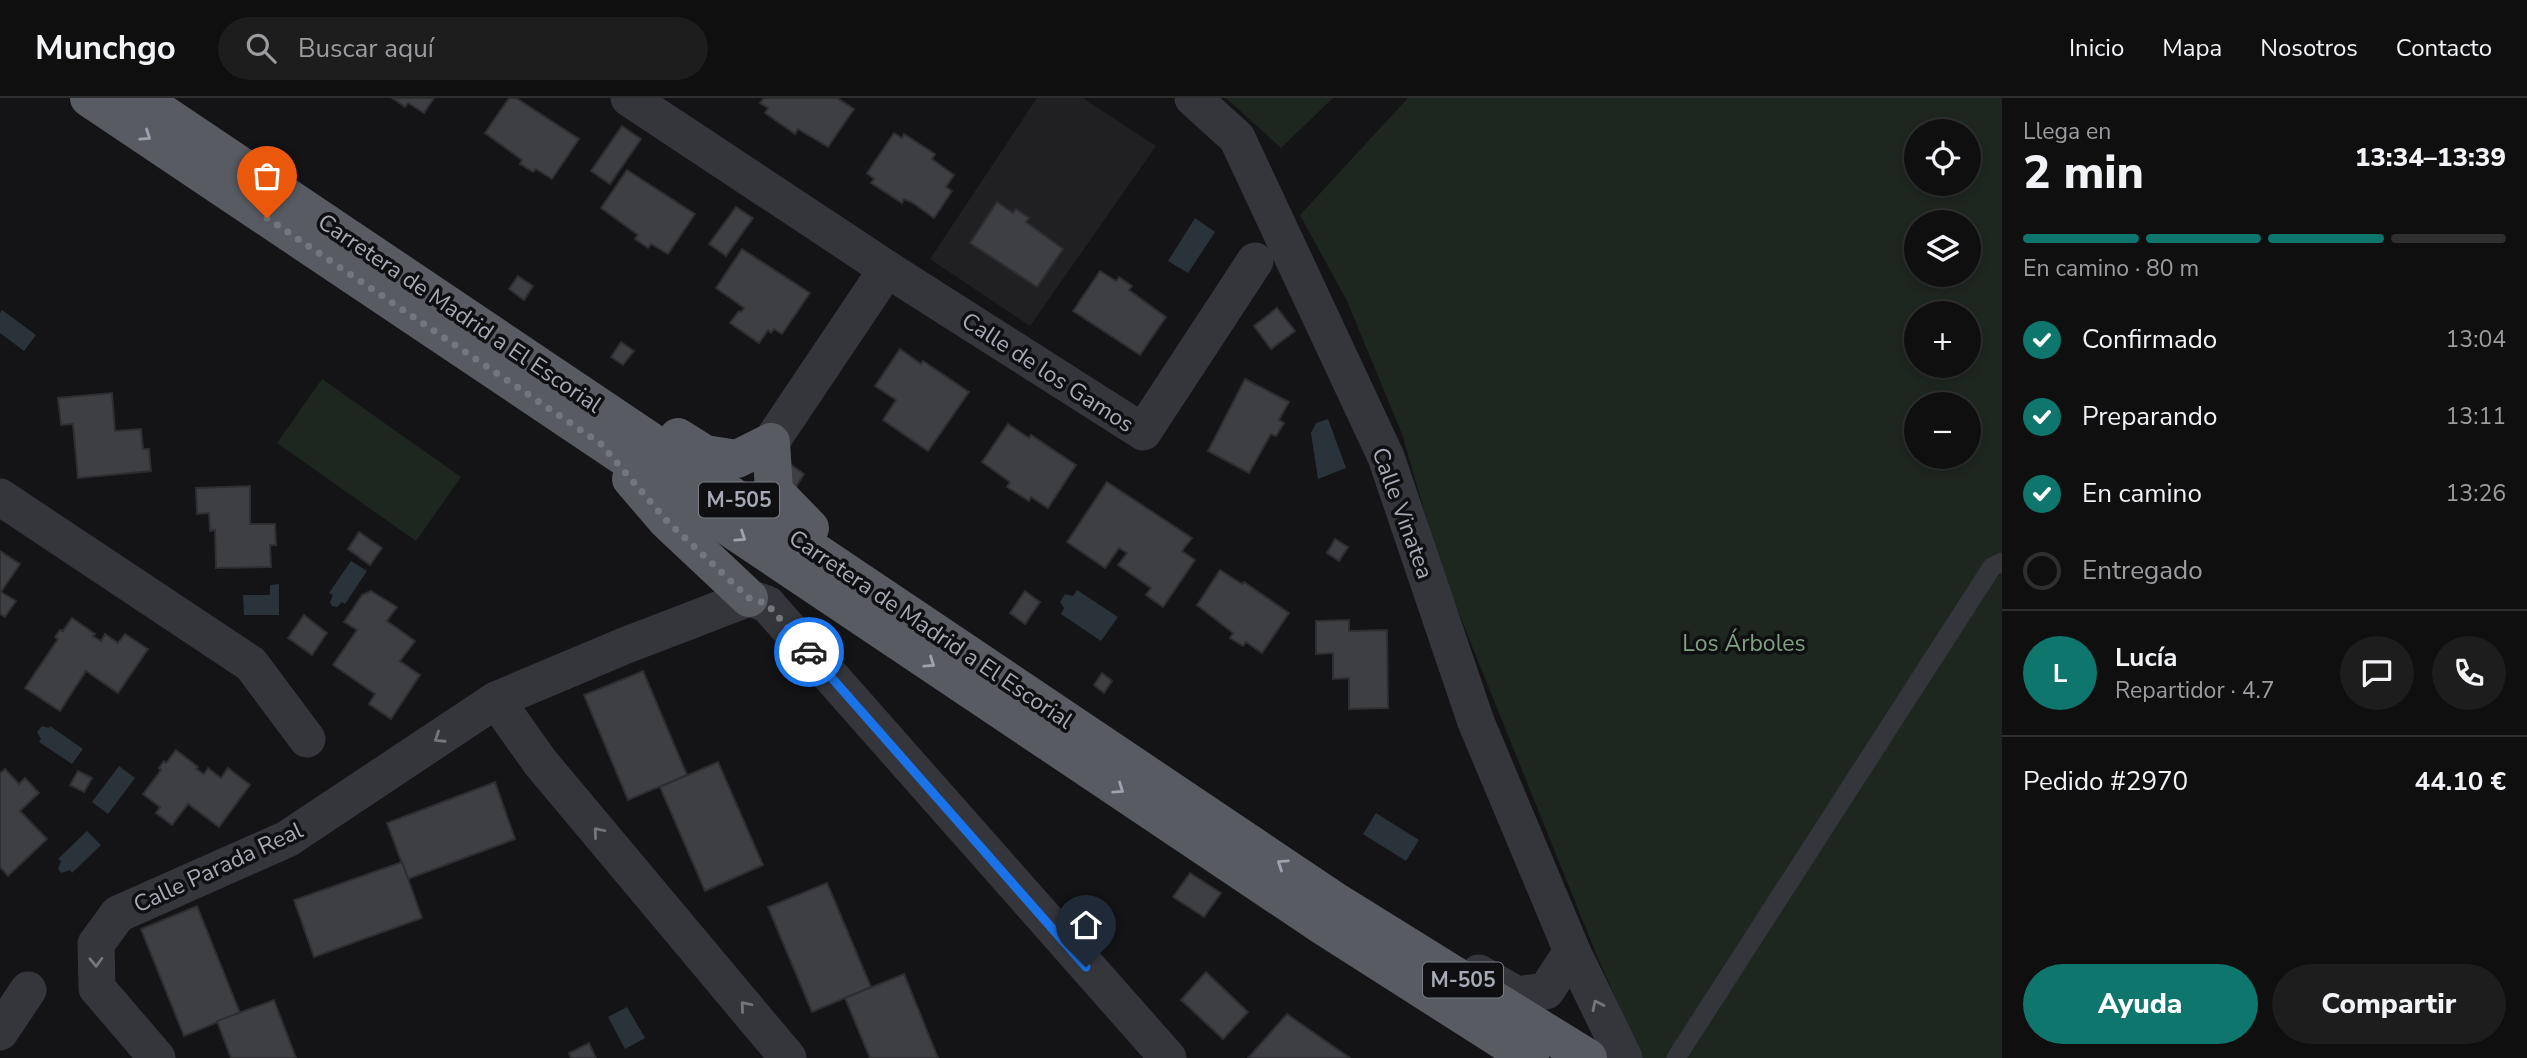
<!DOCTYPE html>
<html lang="es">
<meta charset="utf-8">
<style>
:root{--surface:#0f0f10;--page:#1d1d1e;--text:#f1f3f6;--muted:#9b9c9f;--line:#2f2f30;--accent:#0f766e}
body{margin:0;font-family:"Nunito Sans",sans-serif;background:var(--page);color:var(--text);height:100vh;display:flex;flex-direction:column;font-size:26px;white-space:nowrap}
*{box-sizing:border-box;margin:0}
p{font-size:23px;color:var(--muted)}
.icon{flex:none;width:38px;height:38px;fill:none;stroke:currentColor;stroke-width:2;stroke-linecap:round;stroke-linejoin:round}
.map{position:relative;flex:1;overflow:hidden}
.drawer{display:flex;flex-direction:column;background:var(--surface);width:525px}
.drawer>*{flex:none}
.buttons{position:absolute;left:1904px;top:21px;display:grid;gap:14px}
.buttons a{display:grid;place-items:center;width:77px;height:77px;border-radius:50%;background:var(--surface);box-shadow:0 4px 10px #0003,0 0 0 2px var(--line);font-size:35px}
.pin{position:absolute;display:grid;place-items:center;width:60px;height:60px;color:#fff;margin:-72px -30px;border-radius:50% 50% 50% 0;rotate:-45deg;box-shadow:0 0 7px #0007}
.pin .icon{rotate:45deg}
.courier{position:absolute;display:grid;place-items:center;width:70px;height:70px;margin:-35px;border:5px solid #1a73e8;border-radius:50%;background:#fff;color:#222;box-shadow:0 2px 9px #0007}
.overview em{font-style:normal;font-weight:800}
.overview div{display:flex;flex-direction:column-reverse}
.overview{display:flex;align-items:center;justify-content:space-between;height:119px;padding:0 21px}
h1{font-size:46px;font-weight:800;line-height:52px}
.bar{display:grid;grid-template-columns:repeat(4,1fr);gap:10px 7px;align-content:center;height:84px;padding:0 21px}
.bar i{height:9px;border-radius:5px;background:var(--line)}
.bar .on{background:var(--accent)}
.bar p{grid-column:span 4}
.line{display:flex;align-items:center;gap:18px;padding:0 21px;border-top:2px solid var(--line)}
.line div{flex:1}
.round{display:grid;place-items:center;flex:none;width:74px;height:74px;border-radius:37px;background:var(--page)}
ol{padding:0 21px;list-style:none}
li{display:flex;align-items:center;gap:21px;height:77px}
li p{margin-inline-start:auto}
li .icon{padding:7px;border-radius:50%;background:var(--accent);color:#fff;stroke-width:4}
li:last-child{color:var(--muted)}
li i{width:38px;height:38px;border:4px solid var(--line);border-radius:50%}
.button{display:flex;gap:14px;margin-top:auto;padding:14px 21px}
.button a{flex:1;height:80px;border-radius:42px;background:var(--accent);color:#fff;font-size:28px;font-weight:800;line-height:80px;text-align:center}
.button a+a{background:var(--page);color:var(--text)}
header{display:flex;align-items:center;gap:42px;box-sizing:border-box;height:98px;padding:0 35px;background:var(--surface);border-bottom:2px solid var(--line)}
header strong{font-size:33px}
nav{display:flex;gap:38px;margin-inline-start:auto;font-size:24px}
.search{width:490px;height:63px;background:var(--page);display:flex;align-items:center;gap:18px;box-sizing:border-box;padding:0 24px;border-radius:38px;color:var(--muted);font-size:26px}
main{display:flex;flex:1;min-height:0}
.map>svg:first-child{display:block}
.built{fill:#202023}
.green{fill:#1e2620;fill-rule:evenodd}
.water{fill:#2a323a}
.building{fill:#3e3f43;stroke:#2e2e32;stroke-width:2}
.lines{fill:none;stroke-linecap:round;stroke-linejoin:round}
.service{stroke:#35363b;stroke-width:19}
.minor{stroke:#35363b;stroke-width:37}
.trunk{stroke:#595b63;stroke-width:38}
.oneway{stroke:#9ea2ae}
.oneway2{stroke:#73767f}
.done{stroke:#73767e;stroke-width:7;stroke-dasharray:0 12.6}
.route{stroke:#1a73e8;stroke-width:9}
.labels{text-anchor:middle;stroke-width:7;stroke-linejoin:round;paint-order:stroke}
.shield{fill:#0f0f11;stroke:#797c84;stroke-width:2}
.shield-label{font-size:21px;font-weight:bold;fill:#a6aab6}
.street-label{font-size:23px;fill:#a6aab6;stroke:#0f0f11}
.park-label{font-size:23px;fill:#7da181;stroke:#0f0f11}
</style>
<header>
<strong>Munchgo</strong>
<div class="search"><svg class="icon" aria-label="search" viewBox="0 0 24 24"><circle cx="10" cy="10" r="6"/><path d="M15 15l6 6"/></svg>Buscar aquí</div>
<nav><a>Inicio</a><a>Mapa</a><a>Nosotros</a><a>Contacto</a></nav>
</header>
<main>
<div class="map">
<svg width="2002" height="960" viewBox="0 0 2002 960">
<rect width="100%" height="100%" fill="#141416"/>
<path class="built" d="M1037 0H1083L1156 48 1030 228 930 161Z"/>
<g class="green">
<path d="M1226 0H1333L1281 50Z"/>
<path d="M1408 0H2002V960H1642L1597 858 1441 471 1402 336 1347 203 1300 117ZM1916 33H1969V86H1916ZM1916 124H1969V177H1916ZM1916 215H1969V268H1916ZM1916 306H1969V359H1916Z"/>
<path d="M322 281 461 379 416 443 277 345Z"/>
</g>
<g class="water">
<path d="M1195 120 1215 134 1188 175 1168 163Z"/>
<path d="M2 212 36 237 24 253 0 235V215Z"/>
<path d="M1328 321 1346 370 1318 381 1311 335 1316 325Z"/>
<path d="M351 463 367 473 345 506 342 504 337 509 332 508 330 504 333 497 329 495Z"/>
<path d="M279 486V517H244L243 497H270V487Z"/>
<path d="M1077 492 1118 519 1101 543 1061 516 1064 510 1060 504 1065 496 1073 498Z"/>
<path d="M42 628 49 630 50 628 83 651 72 666 39 644 41 641 37 634Z"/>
<path d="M119 668 135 680 108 716 92 704Z"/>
<path d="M1376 715 1419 742 1406 763 1363 736Z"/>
<path d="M87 733 101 747 72 775 70 772 61 775 58 771 61 763 58 761Z"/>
<path d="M627 909 645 940 625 951 608 919Z"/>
</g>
<g class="building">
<path d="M392 0H434L424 15 408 5 405 9Z"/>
<path d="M509 0H516L579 41 552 81 536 71 533 74 520 66 522 62 485 35Z"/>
<path d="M764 0H837L854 11 828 49 798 31 795 36 765 15 768 10 760 5Z"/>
<path d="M622 28 641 41 610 86 591 73Z"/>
<path d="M894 35 902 40 904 36 935 56 932 61 954 77 946 89 952 93 934 120 913 105 904 101 902 105 871 85 874 81 867 75Z"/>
<path d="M627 72 695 116 668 156 651 146 648 150 635 141 638 137 601 110Z"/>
<path d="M997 104 1013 115 1016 111 1029 120 1026 124 1063 151 1037 189 970 145Z"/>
<path d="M736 109 753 120 726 158 709 146Z"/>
<path d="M742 151 810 195 782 236 774 231 771 235 768 232 759 245 730 225 739 213 741 214 744 210 716 190Z"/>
<path d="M1100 173 1116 183 1119 179 1132 188 1129 192 1166 219 1140 257 1073 213Z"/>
<path d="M518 178 533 188 524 202 509 191Z"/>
<path d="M1277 210 1295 233 1271 251 1254 228Z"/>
<path d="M621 244 634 253 623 267 611 259Z"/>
<path d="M900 251 921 266 923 263 969 294 928 353 883 322 896 302 875 288Z"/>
<path d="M1245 281 1289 304 1279 322 1284 325 1276 338 1271 336 1249 375 1208 353Z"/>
<path d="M112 295 115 333 141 331 143 351H149L151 373 78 380 73 326 61 327 58 300Z"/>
<path d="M1008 326 1029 340 1031 337 1076 367 1048 410 1031 399 1029 403 1007 389 1010 384 982 364Z"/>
<path d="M790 366 804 376 796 389 787 380Z"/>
<path d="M1107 384 1192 440 1182 453 1195 462 1163 509 1146 497 1151 490 1118 467 1127 455 1119 450 1105 470 1067 444Z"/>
<path d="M250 388V426H275L276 447H270L271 469 216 470 215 432 210 433 209 415 197 416 196 390Z"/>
<path d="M359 434 382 450 370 467 348 451Z"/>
<path d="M1335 441 1348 449 1339 463 1327 455Z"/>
<path d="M0 453 20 466 1 494 16 503 5 519 0 516Z"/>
<path d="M1220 472 1242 486 1244 484 1289 515 1262 555 1246 544 1243 548 1230 540 1233 535 1197 507Z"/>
<path d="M371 493 397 509 387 523 415 543 400 563 420 577 391 621 369 606 375 596 333 567 357 532 344 524 362 497Z"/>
<path d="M1025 493 1040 504 1025 526 1010 515Z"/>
<path d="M304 517 327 535 312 557 288 540Z"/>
<path d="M72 520 95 536 93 538 101 543 105 536 118 545 125 536 148 551 118 595 86 573 60 613 25 590 58 541 55 539 60 532 63 533Z"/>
<path d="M1349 522V533L1387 532 1388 610 1349 611V580L1333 581V555L1316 556V523Z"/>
<path d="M643 573 687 677 628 702 584 597Z"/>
<path d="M1102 575 1112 583 1104 595 1094 587Z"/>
<path d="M176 652 198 669 196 671 204 676 208 670 221 680 228 670 250 687 219 729 188 706 172 727 156 715 160 709 143 696 161 672 159 670 164 663 166 665Z"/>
<path d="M718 664 763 767 705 793 660 689Z"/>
<path d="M5 671 19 686 25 680 39 695 20 713 47 741 8 778 0 769V675Z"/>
<path d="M78 673 92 680 84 694 70 687Z"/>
<path d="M495 684 515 741 408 781 387 725Z"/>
<path d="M402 764 422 820 314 859 294 802Z"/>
<path d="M1190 775 1221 795 1204 819 1173 799Z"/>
<path d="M827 785 871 889 812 914 768 809Z"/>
<path d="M197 808 240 915 184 938 141 831Z"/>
<path d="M1206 874 1248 914 1223 941 1181 902Z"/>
<path d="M904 876 938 960H870L845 900Z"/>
<path d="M274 902 296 960H231L217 923Z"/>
<path d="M1287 916 1350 960H1248Z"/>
<path d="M589 945 596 960H571L569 955Z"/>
</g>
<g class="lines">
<path class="service" d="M1676 960 1992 469 2002 464"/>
<g class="minor">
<path d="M629 0 887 171 1143 334 1255 163"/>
<path d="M1193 0 1237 40 1386 359 1476 624 1572 853 1624 960"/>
<path d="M771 344 887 171"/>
<path d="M0 399 251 566 307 641"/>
<path d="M496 602 540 664 788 960"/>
<path d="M1479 875 1517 897 1546 893 1572 853"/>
<path d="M0 934 28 892"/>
<path d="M157 960 97 890 96 846 118 816 287 741 496 602 624 548 749 500 767 506 1168 960"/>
</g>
<g class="trunk">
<path d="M89 0 1323 828 1530 960"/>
<path d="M140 0 1338 805 1588 960"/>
<path d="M678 339 705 356 737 361 771 344 774 393 810 430"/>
<path d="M631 381 667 423 749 500"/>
</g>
</g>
<defs><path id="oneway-chevron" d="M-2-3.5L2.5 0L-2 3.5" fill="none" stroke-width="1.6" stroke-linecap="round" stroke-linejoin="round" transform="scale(1.75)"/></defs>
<g class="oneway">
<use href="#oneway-chevron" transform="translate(146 38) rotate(34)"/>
<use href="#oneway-chevron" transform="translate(741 439) rotate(34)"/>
<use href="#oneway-chevron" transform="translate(930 565) rotate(34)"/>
<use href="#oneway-chevron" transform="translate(1119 691) rotate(34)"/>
<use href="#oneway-chevron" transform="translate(1282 766) rotate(-146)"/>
</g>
<g class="oneway2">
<use href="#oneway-chevron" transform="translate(439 640) rotate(147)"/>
<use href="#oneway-chevron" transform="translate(598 734) rotate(-130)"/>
<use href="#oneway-chevron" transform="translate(96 864) rotate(88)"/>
<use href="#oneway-chevron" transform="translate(1597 907) rotate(-116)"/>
<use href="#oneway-chevron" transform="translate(745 908) rotate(-130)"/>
</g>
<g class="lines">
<path class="done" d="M267 120 600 345 667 423 749 500 767 506 809 554"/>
<path class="route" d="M809 554 1086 869"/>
</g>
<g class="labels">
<g class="shield">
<rect x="699" y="384.5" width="80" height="35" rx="5"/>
<rect x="1423" y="864.5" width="80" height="35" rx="5"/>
</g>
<g class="shield-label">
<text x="739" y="409">M-505</text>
<text x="1463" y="889">M-505</text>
</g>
<g class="street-label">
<text transform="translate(460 215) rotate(34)" y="8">Carretera de Madrid a El Escorial</text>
<text transform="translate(1048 274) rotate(33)" y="8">Calle de los Gamos</text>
<text transform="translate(1403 415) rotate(70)" y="8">Calle Vinatea</text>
<text transform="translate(931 531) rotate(34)" y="8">Carretera de Madrid a El Escorial</text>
<text transform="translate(218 769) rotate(-25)" y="8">Calle Parada Real</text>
</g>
<g class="park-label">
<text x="1744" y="553">Los Árboles</text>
</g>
</g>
</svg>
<div class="buttons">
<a><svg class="icon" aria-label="locate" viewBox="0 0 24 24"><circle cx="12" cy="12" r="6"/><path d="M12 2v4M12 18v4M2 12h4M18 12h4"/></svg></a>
<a><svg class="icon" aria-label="layers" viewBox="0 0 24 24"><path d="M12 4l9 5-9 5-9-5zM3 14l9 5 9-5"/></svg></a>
<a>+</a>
<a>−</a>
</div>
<div class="pin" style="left:267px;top:120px;background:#ea580c"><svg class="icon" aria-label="bag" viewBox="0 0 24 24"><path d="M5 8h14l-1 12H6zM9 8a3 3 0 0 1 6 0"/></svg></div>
<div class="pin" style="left:1086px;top:869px;background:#1f2937"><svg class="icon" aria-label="home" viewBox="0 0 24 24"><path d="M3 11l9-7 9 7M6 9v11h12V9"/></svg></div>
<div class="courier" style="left:809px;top:554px"><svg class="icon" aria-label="car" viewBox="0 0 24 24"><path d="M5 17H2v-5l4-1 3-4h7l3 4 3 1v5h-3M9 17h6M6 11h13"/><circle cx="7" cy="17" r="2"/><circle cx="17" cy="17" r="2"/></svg></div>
</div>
<section class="drawer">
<div class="overview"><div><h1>2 min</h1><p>Llega en</p></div><em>13:34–13:39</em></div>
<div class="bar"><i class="on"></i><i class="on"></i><i class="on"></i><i></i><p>En camino · 80 m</p></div>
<ol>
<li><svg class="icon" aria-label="check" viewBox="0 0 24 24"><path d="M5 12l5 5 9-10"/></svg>Confirmado<p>13:04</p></li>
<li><svg class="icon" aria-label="check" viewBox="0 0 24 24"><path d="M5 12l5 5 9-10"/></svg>Preparando<p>13:11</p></li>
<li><svg class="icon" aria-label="check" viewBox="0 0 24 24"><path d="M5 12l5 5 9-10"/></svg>En camino<p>13:26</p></li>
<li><i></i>Entregado</li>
</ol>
<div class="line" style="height:126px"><b class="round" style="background:var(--accent);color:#fff">L</b><div><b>Lucía</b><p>Repartidor · 4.7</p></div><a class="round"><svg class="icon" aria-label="chat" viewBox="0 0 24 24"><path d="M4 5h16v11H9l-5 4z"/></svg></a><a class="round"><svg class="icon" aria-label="phone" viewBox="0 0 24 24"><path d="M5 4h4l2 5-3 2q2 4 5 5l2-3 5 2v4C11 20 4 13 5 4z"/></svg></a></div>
<div class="line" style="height:91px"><div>Pedido #2970</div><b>44.10 €</b></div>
<div class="button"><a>Ayuda</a><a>Compartir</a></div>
</section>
</main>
